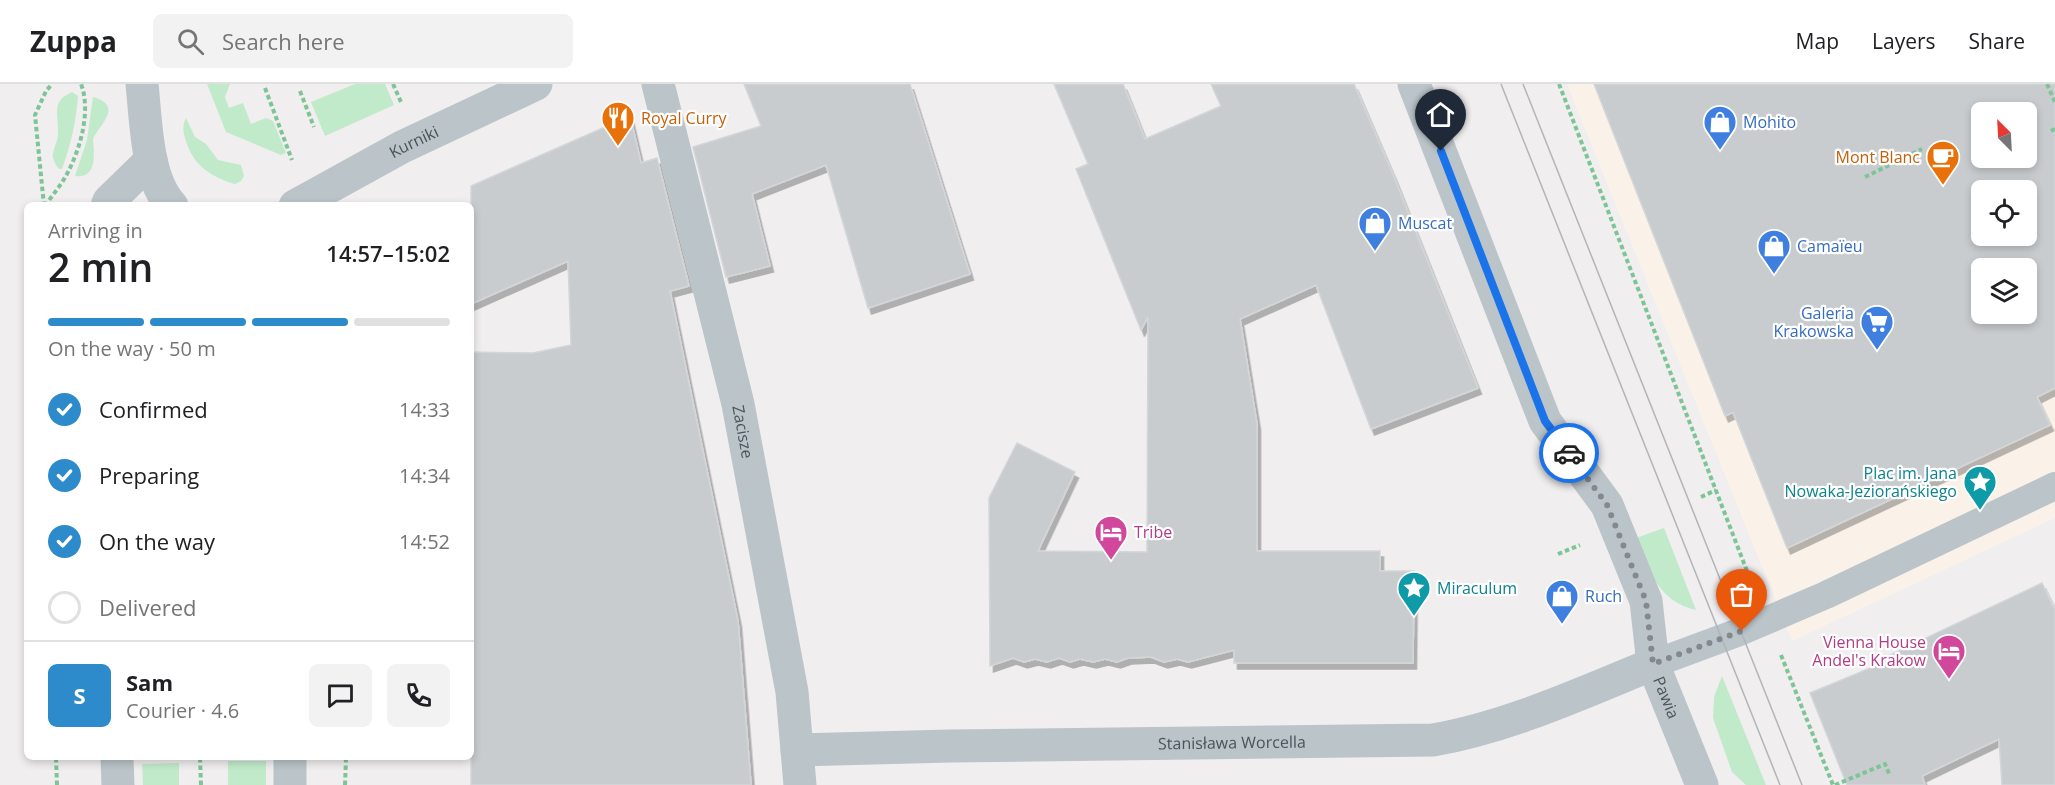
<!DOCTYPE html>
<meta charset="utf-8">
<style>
:root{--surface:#fff;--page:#f2f2f2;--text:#202124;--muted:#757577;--line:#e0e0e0;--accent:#2d8bcc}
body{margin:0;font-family:"Open Sans",sans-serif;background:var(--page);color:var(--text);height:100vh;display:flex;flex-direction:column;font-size:22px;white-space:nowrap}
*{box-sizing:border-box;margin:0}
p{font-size:20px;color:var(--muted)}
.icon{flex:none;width:33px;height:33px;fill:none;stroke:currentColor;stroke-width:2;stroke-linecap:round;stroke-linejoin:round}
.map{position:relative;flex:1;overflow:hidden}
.drawer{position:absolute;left:24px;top:118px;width:450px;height:558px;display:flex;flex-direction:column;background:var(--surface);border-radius:9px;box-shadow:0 3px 9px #0003}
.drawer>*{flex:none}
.needle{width:39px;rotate:336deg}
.tools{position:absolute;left:1971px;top:18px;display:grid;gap:12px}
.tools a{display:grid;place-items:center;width:66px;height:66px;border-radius:9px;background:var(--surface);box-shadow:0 3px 9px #0003;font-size:30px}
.pin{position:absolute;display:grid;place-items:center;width:51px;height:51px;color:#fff;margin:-62px -26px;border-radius:50% 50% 50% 0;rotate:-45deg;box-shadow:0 0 6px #0007}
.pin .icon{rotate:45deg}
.courier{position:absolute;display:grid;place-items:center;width:60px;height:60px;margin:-30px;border:4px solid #1a73e8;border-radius:50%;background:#fff;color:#222;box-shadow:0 2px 8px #0007}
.summary em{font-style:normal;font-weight:600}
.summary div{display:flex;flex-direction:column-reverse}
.summary{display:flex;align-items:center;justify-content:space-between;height:102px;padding:0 24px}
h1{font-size:39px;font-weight:600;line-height:45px}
.bar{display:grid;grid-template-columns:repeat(4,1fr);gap:9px 6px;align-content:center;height:72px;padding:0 24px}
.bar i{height:8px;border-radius:4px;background:var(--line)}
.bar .current{background:var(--accent)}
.bar p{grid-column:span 4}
.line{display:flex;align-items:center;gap:15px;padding:0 24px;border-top:2px solid var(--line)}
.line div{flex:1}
.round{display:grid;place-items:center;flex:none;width:63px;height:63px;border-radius:9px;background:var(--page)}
ol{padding:0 24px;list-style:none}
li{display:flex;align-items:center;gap:18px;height:66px}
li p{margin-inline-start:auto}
li .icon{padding:6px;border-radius:50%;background:var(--accent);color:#fff;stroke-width:4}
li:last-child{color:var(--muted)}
li i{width:33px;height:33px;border:3px solid var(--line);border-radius:50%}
header{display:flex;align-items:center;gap:36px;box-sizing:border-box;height:84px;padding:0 30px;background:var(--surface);border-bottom:2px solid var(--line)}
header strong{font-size:28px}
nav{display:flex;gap:33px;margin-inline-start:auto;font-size:21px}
.search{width:420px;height:54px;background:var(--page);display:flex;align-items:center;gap:15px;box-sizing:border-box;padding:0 21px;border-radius:9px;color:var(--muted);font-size:22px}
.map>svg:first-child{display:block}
.commercial{fill:#faf2e9;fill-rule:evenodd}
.green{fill:#c1eaca}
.building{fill:#c8cccf;stroke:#d3d6d9;stroke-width:1.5;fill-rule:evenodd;filter:url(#shadow)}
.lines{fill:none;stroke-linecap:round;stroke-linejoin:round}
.path{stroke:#7dc496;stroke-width:4;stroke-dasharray:4.5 3;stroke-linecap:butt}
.service{stroke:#bbc4c9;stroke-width:28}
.minor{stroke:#bbc4c9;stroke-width:33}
.tram{stroke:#b1b5b8;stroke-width:1.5}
.done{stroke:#838a8e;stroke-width:6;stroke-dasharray:0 10.8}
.route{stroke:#1a73e8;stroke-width:8}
.labels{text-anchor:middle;stroke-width:4.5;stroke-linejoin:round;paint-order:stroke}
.food-label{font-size:16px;fill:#c56008;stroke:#fff;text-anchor:start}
.shop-label{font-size:16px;fill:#366cbe;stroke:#fff;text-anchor:start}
.street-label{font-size:16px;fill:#485459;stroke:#fff}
.culture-label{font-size:16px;fill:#0d838f;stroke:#fff;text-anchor:end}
.hotel-label{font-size:16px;fill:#b23c85;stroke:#fff;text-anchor:start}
</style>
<header>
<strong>Zuppa</strong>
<div class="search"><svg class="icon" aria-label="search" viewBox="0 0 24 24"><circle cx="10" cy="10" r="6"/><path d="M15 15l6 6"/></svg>Search here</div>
<nav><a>Map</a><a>Layers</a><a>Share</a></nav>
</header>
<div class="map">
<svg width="2055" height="701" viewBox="0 0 2055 701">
<defs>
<filter id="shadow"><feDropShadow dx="3.5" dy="6" stdDeviation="0" flood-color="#0004"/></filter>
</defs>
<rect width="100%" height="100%" fill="#f0eeef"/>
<path class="commercial" d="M1567 0H2055V434L1792 557ZM1982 28H2026V74H1982ZM1982 106H2026V152H1982ZM1982 184H2026V230H1982Z"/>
<g class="green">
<path d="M207 0H230L225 13 229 24 243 19 251 40 266 34 273 37 286 69 281 71 226 48Z"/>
<path d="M355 0H385L394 21 325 52 311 18Z"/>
<path d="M72 8 78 12C76 38 71 60 62 85H59C46 69 58 64 58 49 59 30 50 18 72 8Z"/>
<path d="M93 13C124 22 100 40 93 55 94 69 98 95 75 92L87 56Z"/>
<path d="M186 34 195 53 206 60 218 76 241 81 244 92 241 97 235 100C211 93 193 81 186 57 183 48 182 42 186 34Z"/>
<path d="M1664 444 1696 526C1657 517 1650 486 1636 454Z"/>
<path d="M1722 592 1766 701H1746L1732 688 1713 634 1714 613Z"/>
<rect x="228" y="677" width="38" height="24"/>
<path d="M179 679V701H143L142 680Z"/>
</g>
<g class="building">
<path d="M744 0H910L970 190 868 224 826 81 752 110 770 182 726 193 693 63 761 42Z"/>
<path d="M1054 0H1123L1145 55 1221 22 1211 0H1354L1394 93 1478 304 1371 345 1316 201 1240 235 1257 340V467H1380V487H1414L1413 579H1234V566L1188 578 1177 575 1164 578 1151 573 1128 574 1117 578 1105 575 1093 578 1080 575 1070 578 1059 574 1047 578 1035 575 1024 578 1013 574 990 582 989 414 1017 359 1075 388 1038 467 1147 468 1148 233 1141 246 1076 85 1088 80Z"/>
<path d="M1594 0H2055V304L2037 313 2050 341 1787 464 1733 328 1725 332ZM1982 28H2026V74H1982ZM1982 106H2026V152H1982ZM1982 184H2026V230H1982Z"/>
<path d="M630 32 641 79 657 74 689 202 670 207 738 537 751 701H471V268L533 269 571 261 568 177 471 220V102Z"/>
<path d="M2042 499 2055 526V701H2002L1999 655 1922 692 1925 701H1847L1810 609 1873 583 1871 580Z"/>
</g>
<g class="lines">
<g class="path">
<path d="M393 0 401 18"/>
<path d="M1559 0 1752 500"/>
<path d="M2047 0 2055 18"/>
<path d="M265 4 292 76"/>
<path d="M300 7 314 43"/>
<path d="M2051 47 2055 45"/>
<path d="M1865 93 1922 65"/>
<path d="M44 122 35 31 46 7 52 0"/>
<path d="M45 122C53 110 63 99 69 86 81 62 91 26 81 0"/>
<path d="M1701 413 1716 406"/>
<path d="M1558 470 1580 461"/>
<path d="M1781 571 1833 701"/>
<path d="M56 674 57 701"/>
<path d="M200 674 201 701"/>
<path d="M345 701 346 674"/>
<path d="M1835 701 1885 680 1890 692"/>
</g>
<path class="service" d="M1653 580 1742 547 1826 511 2055 402"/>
<g class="minor">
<path d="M142 0C146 36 146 95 172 122"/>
<path id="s1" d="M658 0 738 320 792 608 800 701"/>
<path id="s2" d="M1414 0 1545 337 1607 421 1646 517 1653 580 1702 701"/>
<path d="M107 122 109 117 151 76"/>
<path id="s3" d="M295 122 402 63 536 0"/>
<path id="s4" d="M797 666 950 662 1433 656C1508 643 1582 609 1653 580"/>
<path d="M117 674 118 701"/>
<path d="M290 701V674"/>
</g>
<g class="tram">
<path d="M1501 0 1780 701"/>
<path d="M1523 0 1802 701"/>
</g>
</g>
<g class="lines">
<path class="done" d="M1569 369 1607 421 1646 517 1653 580 1742 547"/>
<path class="route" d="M1441 67 1545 337 1569 369"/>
</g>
<defs>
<g id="restaurant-pin" transform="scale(1.725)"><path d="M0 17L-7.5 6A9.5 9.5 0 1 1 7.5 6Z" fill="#e8710a" stroke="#fff"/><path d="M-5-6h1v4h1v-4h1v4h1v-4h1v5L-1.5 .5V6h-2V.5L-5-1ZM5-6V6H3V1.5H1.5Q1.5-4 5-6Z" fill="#fff"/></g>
<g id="shop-pin" transform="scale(1.725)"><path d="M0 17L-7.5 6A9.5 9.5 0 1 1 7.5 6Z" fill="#3f7fe0" stroke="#fff"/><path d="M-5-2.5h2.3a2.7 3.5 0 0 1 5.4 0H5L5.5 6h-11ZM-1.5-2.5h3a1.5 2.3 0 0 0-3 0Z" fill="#fff"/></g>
<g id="cafe-pin" transform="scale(1.725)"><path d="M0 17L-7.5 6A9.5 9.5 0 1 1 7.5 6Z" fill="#e8710a" stroke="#fff"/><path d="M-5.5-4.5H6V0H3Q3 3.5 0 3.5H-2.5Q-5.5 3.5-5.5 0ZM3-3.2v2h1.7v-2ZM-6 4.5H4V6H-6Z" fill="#fff"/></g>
<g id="supermarket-pin" transform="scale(1.725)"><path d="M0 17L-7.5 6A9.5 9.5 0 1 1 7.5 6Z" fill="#3f7fe0" stroke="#fff"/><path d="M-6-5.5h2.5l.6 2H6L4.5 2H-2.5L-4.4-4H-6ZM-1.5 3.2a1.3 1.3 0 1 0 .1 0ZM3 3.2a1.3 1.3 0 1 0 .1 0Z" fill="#fff"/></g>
<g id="sight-pin" transform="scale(1.725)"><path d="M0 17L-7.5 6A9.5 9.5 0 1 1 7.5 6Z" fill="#0f9aa8" stroke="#fff"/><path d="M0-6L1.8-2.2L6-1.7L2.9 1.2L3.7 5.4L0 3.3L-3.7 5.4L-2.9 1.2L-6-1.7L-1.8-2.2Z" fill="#fff"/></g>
<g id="hotel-pin" transform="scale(1.725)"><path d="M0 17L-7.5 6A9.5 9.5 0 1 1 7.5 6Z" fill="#d1479c" stroke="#fff"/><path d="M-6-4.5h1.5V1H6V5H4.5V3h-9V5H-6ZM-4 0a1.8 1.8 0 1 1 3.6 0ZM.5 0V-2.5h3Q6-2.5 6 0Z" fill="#fff"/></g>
</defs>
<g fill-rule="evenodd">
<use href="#restaurant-pin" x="618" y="34"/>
<use href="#shop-pin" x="1720" y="38"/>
<use href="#cafe-pin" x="1943" y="73"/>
<use href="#shop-pin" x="1375" y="139"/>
<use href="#shop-pin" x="1774" y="162"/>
<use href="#supermarket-pin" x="1877" y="238"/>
<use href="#sight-pin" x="1980" y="398"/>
<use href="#hotel-pin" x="1111" y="448"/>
<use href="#sight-pin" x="1414" y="504"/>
<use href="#shop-pin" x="1562" y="512"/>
<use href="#hotel-pin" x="1949" y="567"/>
</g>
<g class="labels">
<g class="food-label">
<text x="641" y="40">Royal Curry</text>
<text x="1920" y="79" text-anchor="end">Mont Blanc</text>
</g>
<g class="shop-label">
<text x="1743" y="44">Mohito</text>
<text x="1398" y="145">Muscat</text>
<text x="1797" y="168">Camaïeu</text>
<text x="1854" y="235" text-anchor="end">Galeria<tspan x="1854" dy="18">Krakowska</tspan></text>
<text x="1585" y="518">Ruch</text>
</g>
<g class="street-label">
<text dy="6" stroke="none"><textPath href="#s3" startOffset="135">Kurniki</textPath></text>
<text dy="6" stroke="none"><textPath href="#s1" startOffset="358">Zacisze</textPath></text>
<text dy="6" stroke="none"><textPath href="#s2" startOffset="669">Pawia</textPath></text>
<text dy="6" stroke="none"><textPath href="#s4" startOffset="435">Stanisława Worcella</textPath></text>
</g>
<g class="culture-label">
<text x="1957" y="395">Plac im. Jana<tspan x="1957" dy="18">Nowaka-Jeziorańskiego</tspan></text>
<text x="1437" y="510" text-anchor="start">Miraculum</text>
</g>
<g class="hotel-label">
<text x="1134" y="454">Tribe</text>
<text x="1926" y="564" text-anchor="end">Vienna House<tspan x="1926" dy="18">Andel's Krakow</tspan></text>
</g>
</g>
</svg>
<div class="tools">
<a><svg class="needle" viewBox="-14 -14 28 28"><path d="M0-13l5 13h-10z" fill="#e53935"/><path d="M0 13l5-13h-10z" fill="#757577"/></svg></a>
<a><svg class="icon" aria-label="locate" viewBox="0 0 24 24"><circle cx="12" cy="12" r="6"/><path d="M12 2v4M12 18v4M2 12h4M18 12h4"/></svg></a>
<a><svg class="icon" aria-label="layers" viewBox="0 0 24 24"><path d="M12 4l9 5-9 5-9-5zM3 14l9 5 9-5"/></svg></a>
</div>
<div class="pin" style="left:1742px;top:547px;background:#ea580c"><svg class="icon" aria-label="bag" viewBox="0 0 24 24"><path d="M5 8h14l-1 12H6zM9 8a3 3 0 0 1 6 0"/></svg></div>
<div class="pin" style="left:1441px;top:67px;background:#1f2937"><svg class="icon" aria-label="home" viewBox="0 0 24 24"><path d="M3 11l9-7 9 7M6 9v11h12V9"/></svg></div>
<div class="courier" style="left:1569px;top:369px"><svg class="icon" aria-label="car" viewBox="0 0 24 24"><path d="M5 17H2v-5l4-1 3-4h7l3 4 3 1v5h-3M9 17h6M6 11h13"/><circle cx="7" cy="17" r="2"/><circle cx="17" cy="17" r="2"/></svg></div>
<section class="drawer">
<div class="summary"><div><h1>2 min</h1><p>Arriving in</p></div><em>14:57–15:02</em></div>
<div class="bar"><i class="current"></i><i class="current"></i><i class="current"></i><i></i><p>On the way · 50 m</p></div>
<ol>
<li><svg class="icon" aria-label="check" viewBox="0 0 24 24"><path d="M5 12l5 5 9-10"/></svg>Confirmed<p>14:33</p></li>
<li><svg class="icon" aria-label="check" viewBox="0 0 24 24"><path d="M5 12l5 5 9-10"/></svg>Preparing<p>14:34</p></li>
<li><svg class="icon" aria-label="check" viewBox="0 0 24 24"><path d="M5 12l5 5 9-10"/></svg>On the way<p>14:52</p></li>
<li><i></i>Delivered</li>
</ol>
<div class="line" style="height:108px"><b class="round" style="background:var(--accent);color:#fff">S</b><div><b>Sam</b><p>Courier · 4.6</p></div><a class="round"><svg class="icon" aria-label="chat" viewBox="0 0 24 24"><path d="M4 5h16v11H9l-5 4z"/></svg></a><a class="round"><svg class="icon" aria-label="phone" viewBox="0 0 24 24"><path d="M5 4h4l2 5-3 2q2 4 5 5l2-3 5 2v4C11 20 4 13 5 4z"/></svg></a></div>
</section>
</div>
